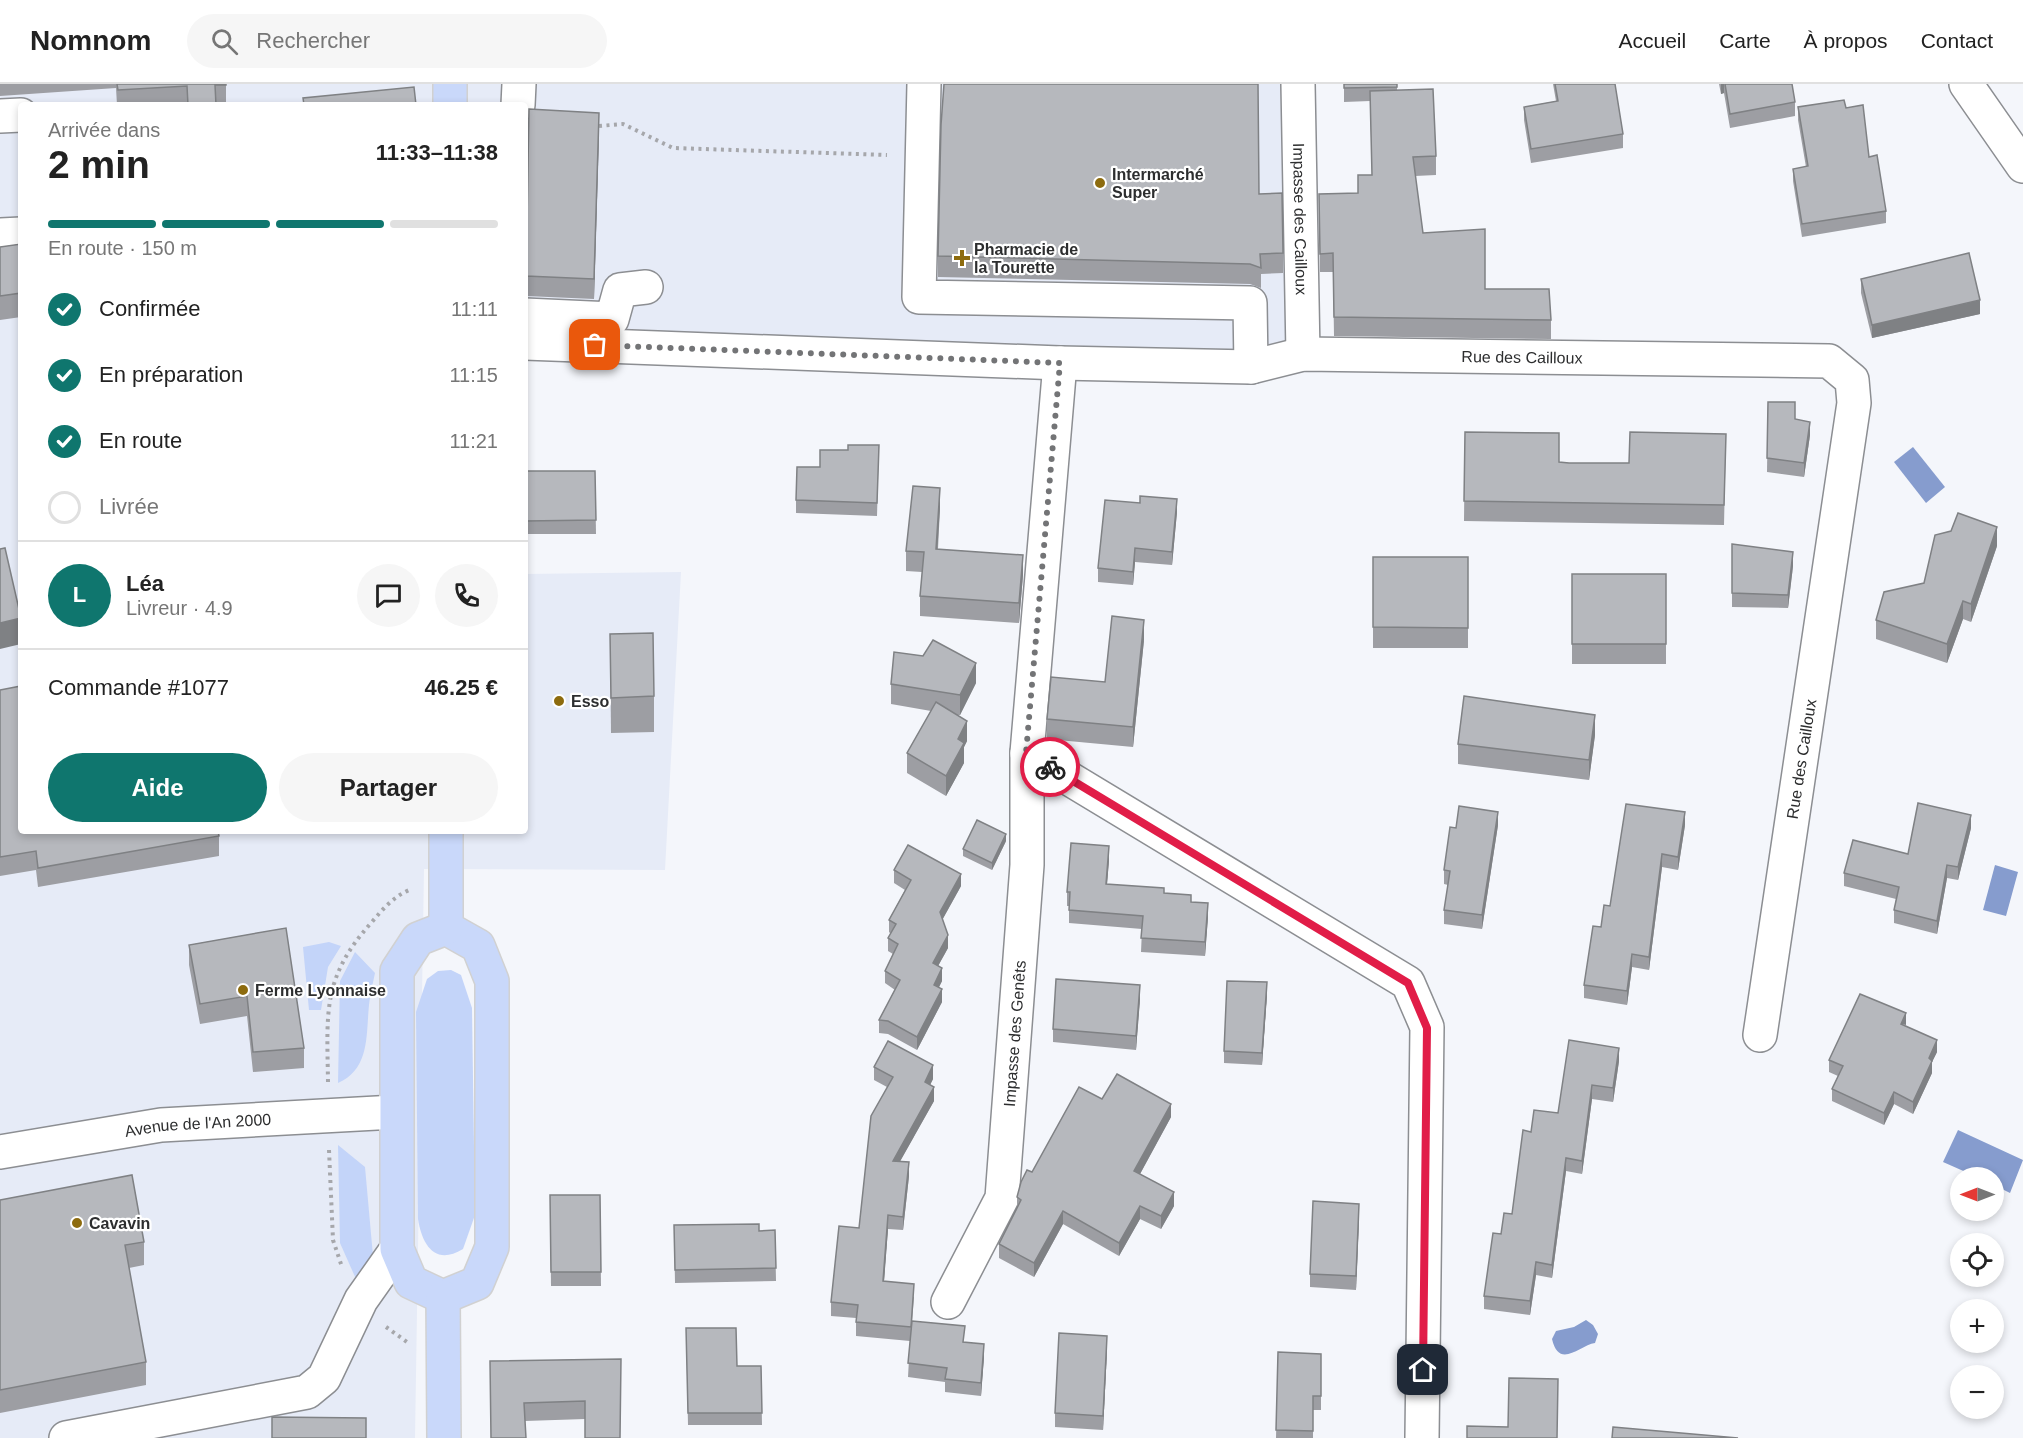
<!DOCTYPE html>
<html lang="fr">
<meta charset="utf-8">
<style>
:root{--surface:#fff;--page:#f6f6f6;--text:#222;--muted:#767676;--line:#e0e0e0;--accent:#0f766e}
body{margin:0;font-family:Arial,sans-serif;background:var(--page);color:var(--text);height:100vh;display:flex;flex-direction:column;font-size:22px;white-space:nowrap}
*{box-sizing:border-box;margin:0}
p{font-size:20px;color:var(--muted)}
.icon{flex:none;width:33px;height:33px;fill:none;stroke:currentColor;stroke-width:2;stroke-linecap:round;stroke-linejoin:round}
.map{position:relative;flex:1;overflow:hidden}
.panel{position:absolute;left:18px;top:18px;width:510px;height:732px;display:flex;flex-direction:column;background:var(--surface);border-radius:6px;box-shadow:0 3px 9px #0003}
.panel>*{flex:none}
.needle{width:39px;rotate:270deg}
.controls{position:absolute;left:1950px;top:1083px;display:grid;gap:12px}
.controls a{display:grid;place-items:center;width:54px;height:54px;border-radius:50%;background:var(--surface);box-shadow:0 3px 9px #0003;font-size:30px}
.pin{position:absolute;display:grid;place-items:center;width:51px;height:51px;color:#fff;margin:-26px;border-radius:12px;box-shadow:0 3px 9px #0006}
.courier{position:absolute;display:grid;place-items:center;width:60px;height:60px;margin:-30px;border:4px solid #e11d48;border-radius:50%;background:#fff;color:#222;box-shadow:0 2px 8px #0007}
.overview em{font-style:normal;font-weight:700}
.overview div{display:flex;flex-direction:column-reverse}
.overview{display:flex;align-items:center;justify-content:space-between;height:102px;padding:0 30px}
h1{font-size:39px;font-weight:700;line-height:45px}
.bar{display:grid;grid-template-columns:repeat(4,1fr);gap:9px 6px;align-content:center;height:72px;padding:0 30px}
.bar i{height:8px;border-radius:4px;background:var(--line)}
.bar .current{background:var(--accent)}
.bar p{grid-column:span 4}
.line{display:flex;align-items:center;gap:15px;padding:0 30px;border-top:2px solid var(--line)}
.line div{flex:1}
.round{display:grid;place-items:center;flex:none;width:63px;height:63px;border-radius:32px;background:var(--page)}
ol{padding:0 30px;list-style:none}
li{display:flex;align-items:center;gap:18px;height:66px}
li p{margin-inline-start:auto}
li .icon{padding:6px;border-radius:50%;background:var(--accent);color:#fff;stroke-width:4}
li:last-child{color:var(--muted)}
li i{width:33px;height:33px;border:3px solid var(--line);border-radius:50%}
.action{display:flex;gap:12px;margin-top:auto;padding:12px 30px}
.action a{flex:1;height:69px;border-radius:36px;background:var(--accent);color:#fff;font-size:24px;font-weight:700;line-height:69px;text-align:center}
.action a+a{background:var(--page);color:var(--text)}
header{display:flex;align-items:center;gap:36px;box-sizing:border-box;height:84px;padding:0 30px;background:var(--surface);border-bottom:2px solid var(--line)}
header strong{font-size:28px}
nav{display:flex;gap:33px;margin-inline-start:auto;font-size:21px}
.search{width:420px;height:54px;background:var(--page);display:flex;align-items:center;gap:15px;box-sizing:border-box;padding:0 21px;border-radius:33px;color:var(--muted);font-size:22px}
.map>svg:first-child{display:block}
.built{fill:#e6ebf7}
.green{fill:#c3d4f9}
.water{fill:#869cce}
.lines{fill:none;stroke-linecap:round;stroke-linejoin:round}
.minor-casing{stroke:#8c8e92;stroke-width:36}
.major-casing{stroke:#d1d1d1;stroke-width:36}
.path{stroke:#a6a7ab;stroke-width:4;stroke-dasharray:3 4.5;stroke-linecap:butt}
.minor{stroke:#fff;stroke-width:33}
.major{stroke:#c9d8fa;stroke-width:33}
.wall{fill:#9d9ea3}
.shaded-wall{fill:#7f8184}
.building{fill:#b6b8bd;stroke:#7f8184;stroke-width:1.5}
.done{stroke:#737476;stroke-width:6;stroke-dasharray:0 10.8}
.route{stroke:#e11d48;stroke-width:8}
.poi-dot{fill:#8d6b0e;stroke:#fff;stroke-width:2}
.labels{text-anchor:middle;stroke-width:4.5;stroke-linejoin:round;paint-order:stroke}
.poi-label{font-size:16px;font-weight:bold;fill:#2d2e2f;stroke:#fff;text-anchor:start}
.street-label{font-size:16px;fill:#2d2e2f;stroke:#fff}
</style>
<header>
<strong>Nomnom</strong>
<div class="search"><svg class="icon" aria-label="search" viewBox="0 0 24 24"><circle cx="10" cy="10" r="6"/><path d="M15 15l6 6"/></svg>Rechercher</div>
<nav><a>Accueil</a><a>Carte</a><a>À propos</a><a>Contact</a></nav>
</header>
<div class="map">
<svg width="2023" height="1354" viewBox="0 0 2023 1354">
<rect width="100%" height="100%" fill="#f4f6fb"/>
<path class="built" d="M0 0H1286L1293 266 525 253V21H21V747H525V490L681 488 665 786 424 785 415 1354H0Z"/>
<g class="green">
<path d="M329 858 341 862 328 883 321 926H309L303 863Z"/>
<path d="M355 868 375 889C373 899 370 910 369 921 366 951 370 985 338 999L340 897Z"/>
<path d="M451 886 461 891 472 924 475 1131 463 1165C435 1182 422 1161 418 1135L416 928 427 895 438 887Z"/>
<path d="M338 1061 365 1083 373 1172 356 1195 340 1159Z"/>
</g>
<g class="water">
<path d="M1913 363 1945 403 1926 419 1894 378Z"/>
<path d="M1995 781 2018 788 2006 832 1983 826Z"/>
<path d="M1958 1046 2023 1076 2010 1109 1994 1101V1094L1977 1093 1943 1078Z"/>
<path d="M1586 1236 1593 1241 1598 1250 1595 1259C1580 1261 1559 1286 1552 1255L1556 1247 1574 1243Z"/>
</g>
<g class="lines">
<g class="minor-casing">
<g id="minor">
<path d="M924 0 919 213 1250 219 1251 283"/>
<path id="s1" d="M1298 0 1303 270"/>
<path d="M1966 0 2023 82"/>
<path d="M518 21 519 0"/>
<path d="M0 32 21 31"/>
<path d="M0 151 21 150"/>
<path d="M525 231 612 235 620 206 646 203"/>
<path id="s2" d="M525 259 1060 279 1251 283 1303 270 1829 277 1852 296 1854 319 1760 951"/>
<path d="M1060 279 1027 669 1408 899 1427 943 1422 1354"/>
<path id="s3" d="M0 1068 161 1041 395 1028"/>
<path id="s4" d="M948 1218 1002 1114 1027 781V669"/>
<path d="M66 1354 307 1308 324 1294 361 1216 397 1165"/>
</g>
</g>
<g class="major-casing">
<g id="major">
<path d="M450 0V21"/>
<path d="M446 844 478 862 492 897V1163L477 1199 443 1213 411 1198 397 1165V887L418 855Z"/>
<path d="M446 844V747"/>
<path d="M443 1213 444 1354"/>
</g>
</g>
<g class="path">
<path d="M599 42 623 40 673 64 887 71"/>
<path d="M328 998C327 928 322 894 371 839 383 825 393 813 409 806V803"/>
<path d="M329 1066 333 1156 342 1183"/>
<path d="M386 1243 407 1258"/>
</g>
<use href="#minor" class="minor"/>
<use href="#major" class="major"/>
</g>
<g class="wall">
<path d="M0 0H226V21H117L116 4 0 12Z"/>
<path d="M1344 0H1397V6L1436 72V91L1415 92 1423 149 1485 205 1551 236V255L1334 252 1333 188H1320L1319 110 1358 109 1372 91 1370 17 1344 18Z"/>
<path d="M1553 0H1615L1623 50V64L1531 79 1524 36V23L1556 17Z"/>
<path d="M1719 0H1792L1795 18V32L1730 44 1724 9 1721 10Z"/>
<path d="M1798 23 1846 24 1869 73 1886 127V139L1802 153 1793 97V85L1806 83 1798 36Z"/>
<path d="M599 49 594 215 526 212V192Z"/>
<path d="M1259 110 1283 169V189L1261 190V204L1250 200 938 193V172Z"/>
<path d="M21 160V233L0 236V163Z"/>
<path d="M1861 195 1980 230 1872 254 1861 209Z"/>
<path d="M1768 318 1795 335 1810 351 1804 393 1767 388Z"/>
<path d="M1465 348 1559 378 1569 379H1629L1726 350 1724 441 1464 437Z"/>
<path d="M879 361 877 432 796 429V416L820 383 848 366Z"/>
<path d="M525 387H595L596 450H525Z"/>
<path d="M940 424 938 465 1023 491 1019 539 920 532V512L922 488 906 487V467Z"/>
<path d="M1177 428 1172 481 1135 478 1133 501 1098 498V484Z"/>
<path d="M1732 460 1793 482 1788 524 1732 523Z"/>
<path d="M1997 462 1971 538 1963 535 1947 579 1876 555V536Z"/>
<rect x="1373" y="473" width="95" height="91"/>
<rect x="1572" y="490" width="94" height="90"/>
<path d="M610 550 654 612V648L611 649Z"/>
<path d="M1144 556 1133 663 1047 655V635L1105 598Z"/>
<path d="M976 599 960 631H957L967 657 964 663V679L946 712 907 689V669L931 627 891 620V600Z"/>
<path d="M0 606 219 752V772L38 803 36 786 0 792Z"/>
<path d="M1595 651 1589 696 1458 680V660Z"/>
<path d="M1498 741 1482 845 1444 840V826L1448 801 1444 800V786Z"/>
<path d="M1685 741 1678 786 1662 783 1649 886 1632 883 1627 921 1584 914V901L1601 843 1610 822Z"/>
<path d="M1971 744 1958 796 1947 794 1937 850 1894 839V826L1896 815 1844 802V789L1908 770Z"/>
<path d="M1006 757 992 786 963 772V765Z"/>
<path d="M1109 776 1107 800 1164 809 1191 818 1208 833 1205 872 1141 868 1142 845 1069 839V822H1067V808Z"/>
<path d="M894 786 961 802 942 836 948 864 938 882 942 897 939 903 942 918 917 966 888 950 879 949V936L895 906 885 899V887L893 870 888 867V854L891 850 889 848V836L905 806 894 799Z"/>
<path d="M286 844 304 964V984L253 988 247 932 200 940 189 881V861Z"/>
<path d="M1267 911 1262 981 1224 979V967Z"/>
<path d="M1140 915 1136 966 1053 958V945Z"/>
<path d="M1905 942 1937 968 1932 978V989L1913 1030 1894 1020 1884 1041 1832 1017V1005L1838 992 1829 988V976Z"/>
<path d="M1619 977 1613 1018 1592 1015 1582 1090 1566 1087 1552 1194 1536 1191 1530 1231 1484 1225V1212L1501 1150 1512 1130 1531 1048 1558 1029Z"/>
<path d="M874 983 933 995 930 1001 934 1017 900 1077 909 1092 903 1146 888 1145 884 1197 914 1213 912 1238 964 1258 984 1273 981 1312 945 1308V1298L908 1293 910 1257 856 1252V1234L831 1232V1218L859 1144 887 1003 874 996Z"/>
<path d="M1102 1015 1171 1033 1140 1090 1174 1122 1161 1145 1140 1135 1119 1172 1063 1140 1034 1193 999 1174V1160L1017 1125V1113Z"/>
<path d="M550 1111H600L601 1202H551Z"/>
<path d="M0 1116 144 1158V1181L129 1184 146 1278V1301L0 1329Z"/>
<path d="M1359 1134 1356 1206 1310 1203V1190Z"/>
<path d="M674 1141 759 1147 775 1146 776 1197 675 1199Z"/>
<path d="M686 1244 737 1282H761L762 1341H688Z"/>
<path d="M1107 1266 1103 1346 1055 1343V1329Z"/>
<path d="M1278 1268 1321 1270V1326H1313V1354H1276Z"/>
<path d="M621 1275 585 1335 525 1337 490 1277Z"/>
</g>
<g class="shaded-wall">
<path d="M1721 0H1724V9L1721 10Z"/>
<path d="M599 29V49L594 215V195Z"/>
<path d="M1980 216V230L1872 254V241Z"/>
<path d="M1810 338V351L1804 393V379Z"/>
<path d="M940 404V424L936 485V465Z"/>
<path d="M1177 415V428L1172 481V468Z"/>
<path d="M1997 443V462L1971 538V520Z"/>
<path d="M1135 464V478L1133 501V488Z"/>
<path d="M1793 468V482L1788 524V511Z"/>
<path d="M1023 471V491L1019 539V519Z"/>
<path d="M1963 517V535L1947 579V560Z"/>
<path d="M21 534V560L0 565V539Z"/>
<path d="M1144 536V556L1133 663V643Z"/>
<path d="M976 579V599L960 631V611Z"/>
<path d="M1595 631V651L1589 696V676Z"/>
<path d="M967 637V657L964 663V679L946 712V692L958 655Z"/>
<path d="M1498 728V741L1482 845V831Z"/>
<path d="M1685 728V741L1678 786V773Z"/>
<path d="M1971 731V744L1958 796V783Z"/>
<path d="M1006 750V757L992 786V779Z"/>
<path d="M1109 762V776L1106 813V800Z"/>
<path d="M1662 770V783L1649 886V873Z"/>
<path d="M1947 781V794L1937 850V837Z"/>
<path d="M961 790V802L940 840V828Z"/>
<path d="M1208 819V833L1205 872V858Z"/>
<path d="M948 851V864L933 891V879Z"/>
<path d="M1632 870V883L1627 921V907Z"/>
<path d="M942 884V897L934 913V901Z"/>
<path d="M1267 898V911L1262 981V969Z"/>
<path d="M1140 901V915L1136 966V952Z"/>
<path d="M942 905V918L917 966V953Z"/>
<path d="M1906 929V941L1901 940Z"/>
<path d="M1937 956V968L1932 978V989L1913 1030V1018L1929 974Z"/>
<path d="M1619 964V977L1613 1018V1004Z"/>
<path d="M933 981V995L925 1011V998Z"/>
<path d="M1592 1001V1015L1582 1090V1077Z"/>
<path d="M934 1003V1017L893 1090V1077Z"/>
<path d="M1894 1008V1020L1884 1041V1029Z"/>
<path d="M1171 1020V1033L1134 1101V1087Z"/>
<path d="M1566 1074V1087L1552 1194V1181Z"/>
<path d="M909 1078V1092L903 1146V1133Z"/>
<path d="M1174 1108V1122L1161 1145V1132Z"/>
<path d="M1359 1120V1134L1356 1206V1192Z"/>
<path d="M1140 1122V1135L1119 1172V1159Z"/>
<path d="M1063 1127V1140L1034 1193V1179Z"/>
<path d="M888 1131V1145L883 1211V1197Z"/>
<path d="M1536 1178V1191L1530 1231V1217Z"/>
<path d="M1107 1252V1266L1103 1346V1332Z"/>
<path d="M984 1260V1273L981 1312V1299Z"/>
</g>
<g class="building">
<path d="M117 0H226V1H215L216 21H188L187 2 118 6Z"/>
<path d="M944 0H1258L1259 110 1282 109 1283 169 1260 170 1261 184 1250 180 938 172 941 41Z"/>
<path d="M1344 0H1397V3L1344 4Z"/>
<path d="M1555 0H1615L1623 50 1531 65 1524 23 1558 17Z"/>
<path d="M1725 0H1792L1795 18 1730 30Z"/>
<path d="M414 3 416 21H304L303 14Z"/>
<path d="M1433 5 1436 72 1413 73 1423 149 1485 145V205H1549L1551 236 1334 233 1333 169 1320 170 1319 110 1358 109V91H1372L1370 7Z"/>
<path d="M1844 16 1846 24 1863 21 1869 73 1877 71 1886 127 1802 140 1793 85 1808 82 1798 23Z"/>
<path d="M529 25 599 29 594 195 526 192Z"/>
<path d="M21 160V209L0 212V163Z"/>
<path d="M1969 169 1980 216 1872 241 1861 195Z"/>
<path d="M1768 318H1795V335L1810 338 1804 379 1767 374Z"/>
<path d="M1465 348 1559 349V378L1569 379H1629L1630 348 1726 350 1724 421 1464 417Z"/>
<path d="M848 361H879L877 419 796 416 797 383H820V366H848Z"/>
<path d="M525 387H595L596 436 525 437Z"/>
<path d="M913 402 940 404 936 465 1023 471 1019 519 920 512 924 468 906 467Z"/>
<path d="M1140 412 1177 415 1172 468 1135 464 1133 488 1098 484 1105 416 1140 419Z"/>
<path d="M1958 429 1997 443 1971 520 1963 517 1947 560 1876 536 1884 508 1924 499 1935 451 1951 447Z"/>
<path d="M1732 460 1793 468 1788 511 1732 509Z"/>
<path d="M5 464 21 534 0 539V465Z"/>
<path d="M1373 473H1468V544L1373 543Z"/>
<rect x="1572" y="490" width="94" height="70"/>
<path d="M1112 532 1144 536 1133 643 1047 635 1051 593 1105 598Z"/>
<path d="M653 549 654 612 611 614 610 550Z"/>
<path d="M933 556 976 579 960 611 891 600 894 568 923 572Z"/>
<path d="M21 602V747H218L219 752 38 784 36 767 0 773V606Z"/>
<path d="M1464 612 1595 631 1589 676 1458 660Z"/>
<path d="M936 618 967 637 958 655 964 659 946 692 907 669Z"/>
<path d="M1918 719 1971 731 1958 783 1947 781 1937 837 1894 826 1899 803 1844 789 1853 756 1908 770Z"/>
<path d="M1626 720 1685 728 1678 773 1662 770 1649 873 1632 870 1627 907 1584 901 1593 842 1601 843 1604 821 1610 822Z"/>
<path d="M1459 722 1498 728 1482 831 1444 826 1450 787 1444 786 1450 743 1456 744Z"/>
<path d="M977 736 1006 750 992 779 963 765Z"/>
<path d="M1071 759 1109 762 1106 800 1164 804V809L1191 811V818L1208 819 1205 858 1141 854 1143 832 1069 826 1070 808H1067Z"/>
<path d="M908 761 961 790 940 828 948 851 933 879 942 884 934 901 942 905 917 953 888 937 879 936 900 896 885 887 898 860 888 854 896 840 889 836 911 796 894 786Z"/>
<path d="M286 844 304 964 253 968 247 912 200 920 189 861Z"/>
<path d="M1056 895 1140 901 1136 952 1053 945Z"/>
<path d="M1227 897 1267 898 1262 969 1224 967Z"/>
<path d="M1860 910 1906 929 1901 940 1937 956 1929 974 1932 977 1913 1018 1894 1008 1884 1029 1832 1005 1843 982 1829 976Z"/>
<path d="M1569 956 1619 964 1613 1004 1592 1001 1582 1077 1566 1074 1552 1181 1536 1178 1530 1217 1484 1212 1493 1149 1501 1150 1504 1129 1512 1130 1523 1046 1531 1048 1534 1026 1558 1029Z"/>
<path d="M888 957 933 981 925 998 934 1003 893 1077 909 1078 903 1133 888 1131 883 1197 914 1200 911 1243 856 1238 858 1221 831 1218 839 1142 859 1144 871 1032 893 993 874 983Z"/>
<path d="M1117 990 1171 1020 1134 1087 1174 1108 1161 1132 1140 1122 1119 1159 1063 1127 1034 1179 999 1160 1021 1116 1017 1113 1021 1098 1027 1086 1032 1088 1079 1003 1102 1015Z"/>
<path d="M132 1091 144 1158 125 1161 146 1278 0 1306V1116Z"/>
<path d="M550 1111H600L601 1188H551Z"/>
<path d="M1313 1117 1359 1120 1356 1192 1310 1190Z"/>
<path d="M759 1140V1147L775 1146 776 1184 675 1186 674 1141Z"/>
<path d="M912 1237 965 1242 963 1258 984 1260 981 1299 945 1295 947 1284 908 1279Z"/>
<path d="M686 1244H736L737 1282H761L762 1329H688Z"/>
<path d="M1059 1249 1107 1252 1103 1332 1055 1329Z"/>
<path d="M1278 1268 1321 1270V1312H1313V1347L1276 1346Z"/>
<path d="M621 1275 620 1354H585V1317L524 1319 526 1354H491L490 1277Z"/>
<path d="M1509 1294 1558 1295 1557 1354H1467V1342L1508 1343Z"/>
<path d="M272 1333 366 1334V1354H272Z"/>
<path d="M1613 1343 1738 1354H1612Z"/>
</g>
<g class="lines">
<path class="done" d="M595 261 1060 279 1026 669 1050 683"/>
<path class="route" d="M1050 683 1408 899 1427 944 1423 1286"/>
</g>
<g class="poi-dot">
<circle cx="1100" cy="99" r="6"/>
<path d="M959 165h6v6h6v6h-6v6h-6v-6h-6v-6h6z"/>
<circle cx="559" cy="617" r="6"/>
<circle cx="243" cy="906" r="6"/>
<circle cx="77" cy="1139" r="6"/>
</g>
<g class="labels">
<g class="poi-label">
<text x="1112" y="96">Intermarché<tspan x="1112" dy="18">Super</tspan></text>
<text x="974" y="171">Pharmacie de<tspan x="974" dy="18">la Tourette</tspan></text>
<text x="571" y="623">Esso</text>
<text x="255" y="912">Ferme Lyonnaise</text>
<text x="89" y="1145">Cavavin</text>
</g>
<g class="street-label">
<text dy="6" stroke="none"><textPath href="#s1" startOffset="135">Impasse des Cailloux</textPath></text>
<text dy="6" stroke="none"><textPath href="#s2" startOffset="999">Rue des Cailloux</textPath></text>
<text transform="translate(1801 675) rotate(-81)" y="6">Rue des Cailloux</text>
<text dy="6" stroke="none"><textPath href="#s4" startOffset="282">Impasse des Genêts</textPath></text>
<text dy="6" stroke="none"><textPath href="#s3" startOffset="200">Avenue de l'An 2000</textPath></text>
</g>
</g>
</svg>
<div class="controls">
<a><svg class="needle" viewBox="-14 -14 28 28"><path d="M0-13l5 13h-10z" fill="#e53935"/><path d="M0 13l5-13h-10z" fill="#767676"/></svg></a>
<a><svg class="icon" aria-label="locate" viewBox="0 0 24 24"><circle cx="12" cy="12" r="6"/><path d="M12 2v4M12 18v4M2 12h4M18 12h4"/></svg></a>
<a>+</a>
<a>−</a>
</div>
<div class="pin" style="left:595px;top:261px;background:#ea580c"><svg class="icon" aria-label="bag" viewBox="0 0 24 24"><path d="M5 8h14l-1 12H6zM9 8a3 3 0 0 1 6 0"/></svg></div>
<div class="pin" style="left:1423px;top:1286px;background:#1f2937"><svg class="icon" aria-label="home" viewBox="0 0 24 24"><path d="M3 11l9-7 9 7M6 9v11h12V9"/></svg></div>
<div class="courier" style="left:1050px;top:683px"><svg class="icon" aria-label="bike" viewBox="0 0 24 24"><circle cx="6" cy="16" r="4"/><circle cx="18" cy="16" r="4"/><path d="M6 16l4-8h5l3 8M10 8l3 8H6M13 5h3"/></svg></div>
<section class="panel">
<div class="overview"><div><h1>2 min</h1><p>Arrivée dans</p></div><em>11:33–11:38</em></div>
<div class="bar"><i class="current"></i><i class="current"></i><i class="current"></i><i></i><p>En route · 150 m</p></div>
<ol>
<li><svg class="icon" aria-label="check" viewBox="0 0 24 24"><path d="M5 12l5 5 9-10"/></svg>Confirmée<p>11:11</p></li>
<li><svg class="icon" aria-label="check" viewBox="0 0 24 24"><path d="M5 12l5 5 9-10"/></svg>En préparation<p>11:15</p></li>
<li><svg class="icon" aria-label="check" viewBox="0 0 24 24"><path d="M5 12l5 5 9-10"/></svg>En route<p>11:21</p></li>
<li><i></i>Livrée</li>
</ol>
<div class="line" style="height:108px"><b class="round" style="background:var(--accent);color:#fff">L</b><div><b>Léa</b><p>Livreur · 4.9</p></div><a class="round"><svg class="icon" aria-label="chat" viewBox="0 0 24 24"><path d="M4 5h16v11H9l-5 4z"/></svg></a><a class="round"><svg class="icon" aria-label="phone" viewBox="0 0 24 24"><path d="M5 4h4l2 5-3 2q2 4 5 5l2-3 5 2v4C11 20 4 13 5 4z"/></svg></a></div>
<div class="line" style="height:78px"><div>Commande #1077</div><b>46.25 €</b></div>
<div class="action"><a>Aide</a><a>Partager</a></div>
</section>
</div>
